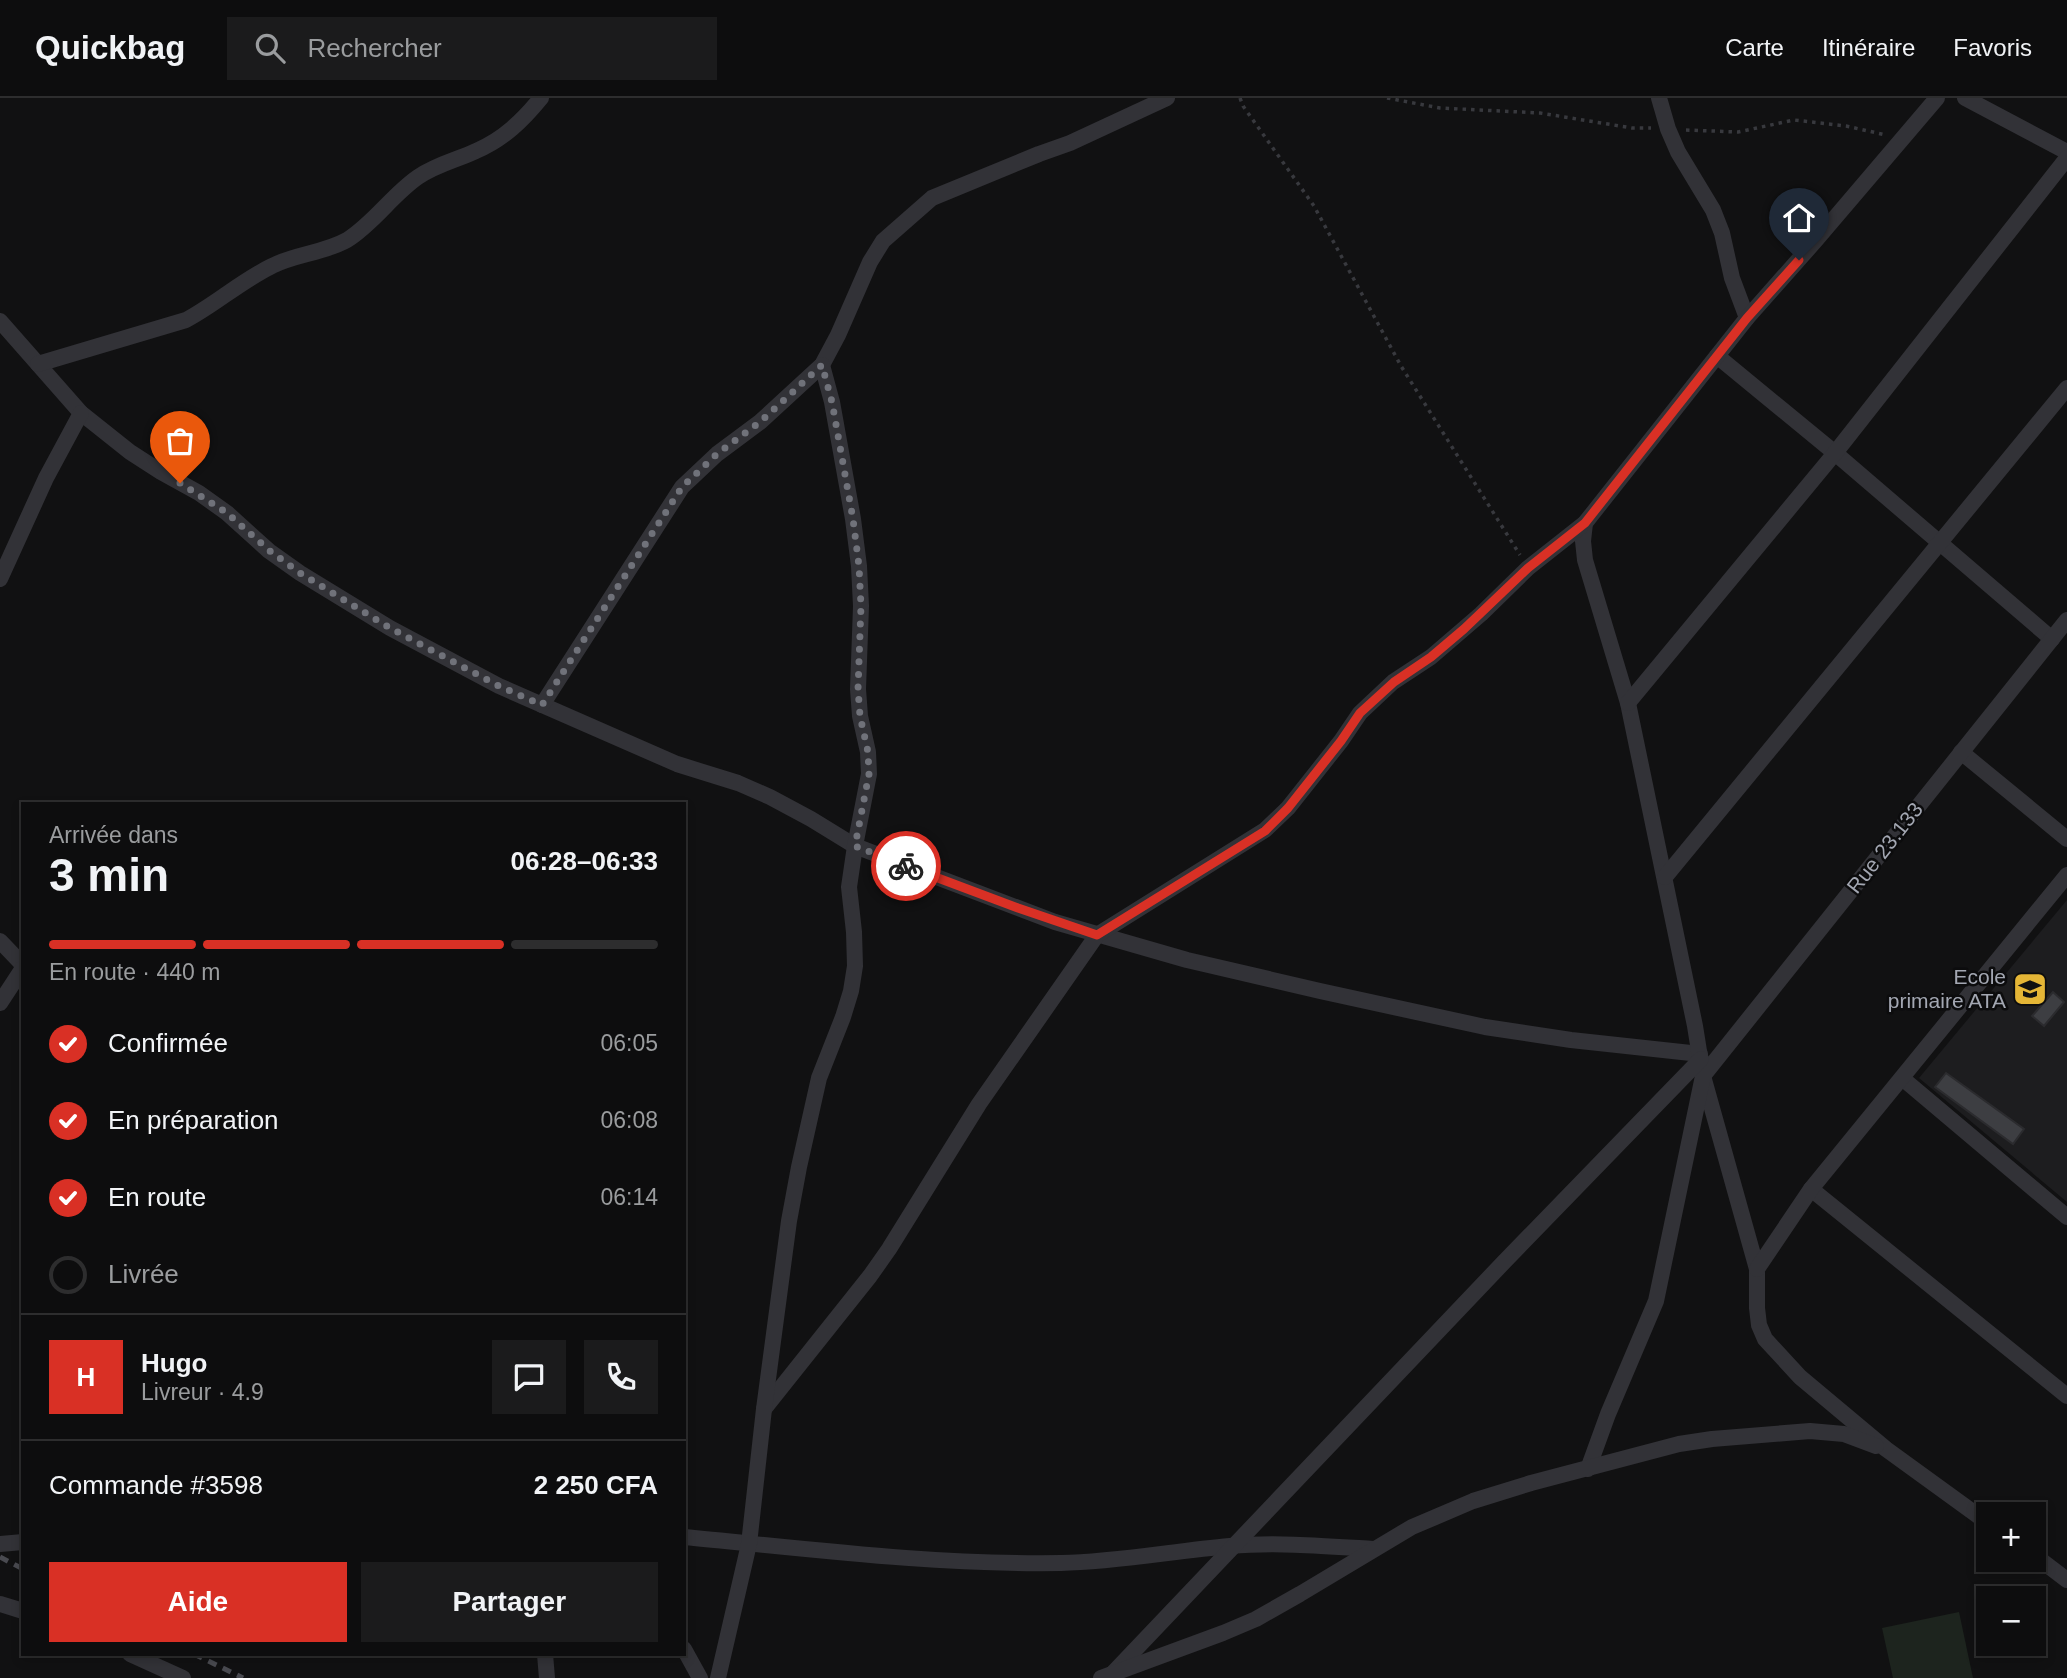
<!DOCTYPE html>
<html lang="fr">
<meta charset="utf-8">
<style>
:root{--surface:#0d0d0e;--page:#1b1b1c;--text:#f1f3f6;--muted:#9a9c9e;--line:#2d2d2e;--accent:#d93025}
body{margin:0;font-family:Arial,sans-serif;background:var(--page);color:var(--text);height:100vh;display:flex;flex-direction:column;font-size:26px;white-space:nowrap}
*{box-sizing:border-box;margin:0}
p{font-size:23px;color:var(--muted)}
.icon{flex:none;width:38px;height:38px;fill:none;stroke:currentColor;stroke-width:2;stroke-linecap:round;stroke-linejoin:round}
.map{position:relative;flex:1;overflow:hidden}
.panel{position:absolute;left:21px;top:704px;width:665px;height:854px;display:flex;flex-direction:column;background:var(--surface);border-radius:0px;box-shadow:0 4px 10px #0003,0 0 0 2px var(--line)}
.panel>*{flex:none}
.tools{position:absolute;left:1976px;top:1404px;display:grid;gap:14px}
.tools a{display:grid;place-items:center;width:70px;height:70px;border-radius:0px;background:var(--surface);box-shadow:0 4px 10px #0003,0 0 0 2px var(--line);font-size:35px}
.pin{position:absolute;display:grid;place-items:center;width:60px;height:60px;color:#fff;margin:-72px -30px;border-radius:50% 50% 50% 0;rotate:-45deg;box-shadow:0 0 7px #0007}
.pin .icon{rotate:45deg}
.courier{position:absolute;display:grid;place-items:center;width:70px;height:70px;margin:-35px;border:5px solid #d93025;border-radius:50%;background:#fff;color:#222;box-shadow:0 2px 9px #0007}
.summary em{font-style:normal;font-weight:600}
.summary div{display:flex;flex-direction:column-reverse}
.summary{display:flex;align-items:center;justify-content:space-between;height:119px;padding:0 28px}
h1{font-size:46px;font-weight:600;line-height:52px}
.bar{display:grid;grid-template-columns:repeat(4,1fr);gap:10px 7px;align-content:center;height:84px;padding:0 28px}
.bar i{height:9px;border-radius:5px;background:var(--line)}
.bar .current{background:var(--accent)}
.bar p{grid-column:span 4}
.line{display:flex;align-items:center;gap:18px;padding:0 28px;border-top:2px solid var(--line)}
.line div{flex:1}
.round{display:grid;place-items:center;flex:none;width:74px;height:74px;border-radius:0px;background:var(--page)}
ol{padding:0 28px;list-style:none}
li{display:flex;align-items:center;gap:21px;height:77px}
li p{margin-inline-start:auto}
li .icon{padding:7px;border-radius:50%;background:var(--accent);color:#fff;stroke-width:4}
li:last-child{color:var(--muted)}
li i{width:38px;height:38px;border:4px solid var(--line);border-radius:50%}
.primary-button{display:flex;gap:14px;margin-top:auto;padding:14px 28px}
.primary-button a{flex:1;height:80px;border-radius:0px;background:var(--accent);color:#fff;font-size:28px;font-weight:600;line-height:80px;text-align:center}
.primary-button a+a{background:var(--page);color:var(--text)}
header{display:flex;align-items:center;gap:42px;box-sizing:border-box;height:98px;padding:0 35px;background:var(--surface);border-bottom:2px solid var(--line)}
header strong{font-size:33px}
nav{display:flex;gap:38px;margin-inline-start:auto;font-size:24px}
.search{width:490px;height:63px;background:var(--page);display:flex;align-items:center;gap:18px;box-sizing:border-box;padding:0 24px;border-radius:0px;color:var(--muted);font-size:26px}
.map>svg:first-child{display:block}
.built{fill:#1d1d1f}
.green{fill:#1d241e}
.building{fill:#3d3e42;stroke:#2b2b2e;stroke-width:2}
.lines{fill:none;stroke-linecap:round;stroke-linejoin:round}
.path{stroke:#38393e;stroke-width:3.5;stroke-dasharray:3.5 5;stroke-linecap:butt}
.street{stroke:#323237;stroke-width:16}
.rail{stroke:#494a50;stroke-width:5;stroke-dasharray:9 7;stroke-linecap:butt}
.done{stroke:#70727a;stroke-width:7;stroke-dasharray:0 12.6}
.route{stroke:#d93025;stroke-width:9}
.labels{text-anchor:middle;stroke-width:5;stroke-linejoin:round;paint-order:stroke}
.street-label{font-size:21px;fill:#a3a7b2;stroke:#0c0c0d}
.poi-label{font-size:21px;fill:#a3a7b2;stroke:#0c0c0d;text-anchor:end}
</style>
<header>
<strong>Quickbag</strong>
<div class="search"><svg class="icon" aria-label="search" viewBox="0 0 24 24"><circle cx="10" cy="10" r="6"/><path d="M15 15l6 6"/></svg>Rechercher</div>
<nav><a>Carte</a><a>Itinéraire</a><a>Favoris</a></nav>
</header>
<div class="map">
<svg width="2067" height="1580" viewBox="0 0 2067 1580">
<rect width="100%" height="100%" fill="#111112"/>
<path class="built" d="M2067 802V1104L1919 980Z"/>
<path class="green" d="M1959 1514 1973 1580H1893L1882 1530Z"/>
<g class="building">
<path d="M2053 894 2064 904 2044 928 2032 918Z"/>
<path d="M1946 975 2024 1031 2013 1046 1935 989Z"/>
</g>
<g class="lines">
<g class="path">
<path d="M1240 0 1243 8 1314 108 1401 268 1520 457"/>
<path d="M1387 0 1440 10 1540 15 1632 30H1651"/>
<path d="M1686 32 1738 34 1794 22 1846 28 1886 37"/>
</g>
<g class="street">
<path d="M1659 0 1668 31 1678 54 1713 112 1722 135 1732 180 1747 220"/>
<path d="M1965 0 2067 54"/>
<path d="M0 223 81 315 130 354 161 374 199 395 227 415 269 453 300 475 390 530 499 588 677 666 738 685 770 699 811 721 855 748 1055 824 1187 862 1320 893 1485 929 1571 942 1700 956"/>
<path d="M1717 258 1835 355 2052 541"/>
<path d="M38 266 186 222C216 206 241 183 272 168 295 156 324 155 347 142 374 125 392 97 418 79 437 66 457 62 476 53 504 41 523 22 541 0"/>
<path d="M1585 425 1583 443 1585 462 1628 605 1695 928 1703 978 1757 1171V1210L1759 1227 1765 1241 1800 1279 1886 1351 1988 1425"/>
<path d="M0 481 46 380 81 315"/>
<path d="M1628 605 1835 355 2067 60"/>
<path d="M542 607 682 389 717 356 760 324 822 267 838 237 870 164 883 143 932 100 1039 56 1070 45 1167 0"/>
<path d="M1961 654 2067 741"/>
<path d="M1665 779 2067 290"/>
<path d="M0 843 23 867"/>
<path d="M0 905 23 870"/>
<path d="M1902 980 2067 1119"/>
<path d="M1811 1091 2067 1298"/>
<path d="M1757 1171 1811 1091 2067 777"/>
<path d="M764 1311 870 1178 889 1151 979 1006 1097 837 1265 732 1288 710 1341 643 1360 615 1393 584 1431 559 1481 516 1528 470 1585 425 1747 220 1816 142 1937 0"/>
<path d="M1588 1371 1608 1316 1656 1203 1703 978 2067 522"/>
<path d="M684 1439C809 1451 935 1467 1061 1465 1117 1464 1173 1453 1230 1448 1277 1444 1326 1448 1373 1451"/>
<path d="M0 1446 23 1444"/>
<path d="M2034 1457 2067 1482"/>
<path d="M0 1506 23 1513"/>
<path d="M684 1551 700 1580"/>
<path d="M130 1556 183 1580"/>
<path d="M545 1556 547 1580"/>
<path d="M1113 1575 1503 1165 1701 961"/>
<path d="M718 1580 749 1446 764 1311 789 1123 799 1069 819 980 843 919 851 893 855 868 854 834 849 789 855 748 869 676 868 654 860 618 858 591 861 508 859 468 853 421 832 304 822 267"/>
<path d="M1101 1580 1223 1535 1256 1521 1300 1496 1412 1429 1473 1403 1531 1385 1679 1346 1712 1341 1810 1333 1844 1336 1876 1348"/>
</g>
<g class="rail">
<path d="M0 1459 23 1471"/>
<path d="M194 1556 243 1580"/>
</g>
</g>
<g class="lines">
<path class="done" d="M180 385 227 415 270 453 300 475 390 530 499 588 542 607 682 389 717 356 760 324 822 267 832 304 853 421 859 468 861 508 858 591 860 618 868 654 869 676 855 748 906 768"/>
<path class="route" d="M906 768 1018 810 1097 837 1265 733 1288 710 1341 643 1360 615 1394 584 1431 559 1464 531 1528 470 1585 425 1747 220 1799 162"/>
</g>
<defs>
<g id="school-square" transform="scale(1.75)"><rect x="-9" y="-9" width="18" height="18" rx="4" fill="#e5b636" stroke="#0c0c0d"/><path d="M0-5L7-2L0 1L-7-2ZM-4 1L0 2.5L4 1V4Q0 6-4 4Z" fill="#111"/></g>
</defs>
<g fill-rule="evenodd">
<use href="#school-square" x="2030" y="891"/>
</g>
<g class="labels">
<g class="street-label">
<text transform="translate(1885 750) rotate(-52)" y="7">Rue 23.133</text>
</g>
<g class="poi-label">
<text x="2006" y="886">Ecole<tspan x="2006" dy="24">primaire ATA</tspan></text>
</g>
</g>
</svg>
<div class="tools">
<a>+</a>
<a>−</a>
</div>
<div class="pin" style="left:180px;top:385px;background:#ea580c"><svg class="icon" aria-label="bag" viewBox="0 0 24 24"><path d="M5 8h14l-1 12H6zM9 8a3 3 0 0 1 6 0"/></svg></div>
<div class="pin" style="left:1799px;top:162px;background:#1f2937"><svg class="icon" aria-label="home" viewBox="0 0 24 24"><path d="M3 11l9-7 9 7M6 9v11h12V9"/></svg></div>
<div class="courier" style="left:906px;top:768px"><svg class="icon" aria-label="bike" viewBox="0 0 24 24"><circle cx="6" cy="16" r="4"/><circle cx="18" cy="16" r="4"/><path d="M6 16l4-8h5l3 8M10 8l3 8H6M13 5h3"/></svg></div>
<section class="panel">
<div class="summary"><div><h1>3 min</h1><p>Arrivée dans</p></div><em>06:28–06:33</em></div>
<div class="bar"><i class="current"></i><i class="current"></i><i class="current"></i><i></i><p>En route · 440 m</p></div>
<ol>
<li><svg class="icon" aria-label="check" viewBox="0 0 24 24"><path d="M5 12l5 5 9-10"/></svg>Confirmée<p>06:05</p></li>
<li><svg class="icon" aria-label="check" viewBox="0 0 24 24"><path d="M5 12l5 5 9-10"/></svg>En préparation<p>06:08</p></li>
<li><svg class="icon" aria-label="check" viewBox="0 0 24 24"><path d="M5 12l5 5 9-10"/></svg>En route<p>06:14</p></li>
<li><i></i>Livrée</li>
</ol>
<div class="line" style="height:126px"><b class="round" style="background:var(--accent);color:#fff">H</b><div><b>Hugo</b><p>Livreur · 4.9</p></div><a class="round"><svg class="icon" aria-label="chat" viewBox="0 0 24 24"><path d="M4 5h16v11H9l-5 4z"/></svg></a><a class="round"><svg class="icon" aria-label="phone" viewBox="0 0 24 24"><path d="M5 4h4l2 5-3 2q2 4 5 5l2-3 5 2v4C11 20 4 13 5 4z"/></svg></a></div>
<div class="line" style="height:91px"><div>Commande #3598</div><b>2 250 CFA</b></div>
<div class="primary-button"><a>Aide</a><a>Partager</a></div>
</section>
</div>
